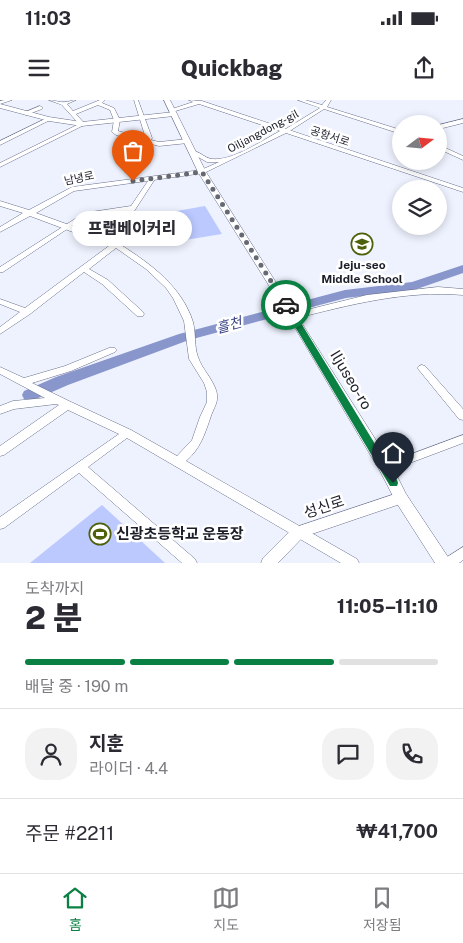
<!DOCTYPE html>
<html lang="ko">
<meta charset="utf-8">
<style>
:root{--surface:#fff;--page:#f2f2f3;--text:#2b2b33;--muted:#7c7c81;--line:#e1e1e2;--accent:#0b8043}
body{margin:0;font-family:"Public Sans","Noto Sans KR",sans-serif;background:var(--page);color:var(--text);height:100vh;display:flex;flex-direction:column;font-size:19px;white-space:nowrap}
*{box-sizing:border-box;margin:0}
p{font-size:16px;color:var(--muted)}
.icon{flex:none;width:28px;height:28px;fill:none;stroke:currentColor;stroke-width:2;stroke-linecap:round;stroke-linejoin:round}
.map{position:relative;height:463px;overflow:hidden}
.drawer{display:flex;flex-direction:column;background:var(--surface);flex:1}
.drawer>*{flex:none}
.needle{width:32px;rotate:74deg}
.fabs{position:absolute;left:392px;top:15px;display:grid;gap:10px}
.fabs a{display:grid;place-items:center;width:55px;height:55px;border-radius:50%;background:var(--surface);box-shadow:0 2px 8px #0003;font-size:25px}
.pin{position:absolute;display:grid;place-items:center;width:42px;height:42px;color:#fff;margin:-51px -21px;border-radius:50% 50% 50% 0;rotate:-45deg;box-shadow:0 0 5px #0007}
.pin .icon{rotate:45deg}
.courier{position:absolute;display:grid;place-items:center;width:50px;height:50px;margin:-25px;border:4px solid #0b8043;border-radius:50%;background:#fff;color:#222;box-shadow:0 1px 6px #0007}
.bubble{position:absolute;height:35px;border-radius:18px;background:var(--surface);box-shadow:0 2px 8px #0003;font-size:16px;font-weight:800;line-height:35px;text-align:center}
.overview em{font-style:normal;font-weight:800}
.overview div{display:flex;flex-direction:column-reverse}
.overview{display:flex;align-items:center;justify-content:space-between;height:85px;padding:0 25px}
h1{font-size:32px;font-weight:800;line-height:38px}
.bar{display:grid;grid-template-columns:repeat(4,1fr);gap:8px 5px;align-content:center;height:60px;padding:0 25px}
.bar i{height:6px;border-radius:4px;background:var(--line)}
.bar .current{background:var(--accent)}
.bar p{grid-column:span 4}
.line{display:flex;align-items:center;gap:12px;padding:0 25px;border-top:1px solid var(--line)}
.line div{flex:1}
.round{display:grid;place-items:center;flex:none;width:52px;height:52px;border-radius:20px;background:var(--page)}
.status{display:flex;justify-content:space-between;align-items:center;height:35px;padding:0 25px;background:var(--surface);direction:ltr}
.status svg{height:14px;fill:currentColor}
header{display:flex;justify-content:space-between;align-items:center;height:65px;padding:0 25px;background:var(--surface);font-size:22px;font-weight:800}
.dock{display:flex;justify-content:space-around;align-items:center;height:70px;border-top:1px solid var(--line);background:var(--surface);font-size:14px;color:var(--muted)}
.dock a{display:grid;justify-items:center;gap:2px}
.dock .current{color:var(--accent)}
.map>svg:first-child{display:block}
.green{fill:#bbc9ff}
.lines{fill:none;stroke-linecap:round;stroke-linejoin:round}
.river{fill:#8996cb;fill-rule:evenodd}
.minor-casing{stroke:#676e89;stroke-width:1}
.tertiary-casing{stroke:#676e89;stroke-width:1}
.secondary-casing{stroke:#676e89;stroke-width:1}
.minor{fill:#fff;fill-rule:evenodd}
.tertiary{fill:#fff;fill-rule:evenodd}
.secondary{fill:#fff;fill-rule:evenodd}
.route{fill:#0b8043}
.done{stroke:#666974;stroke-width:5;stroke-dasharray:0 9}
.labels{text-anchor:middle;stroke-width:5;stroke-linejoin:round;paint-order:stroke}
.far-street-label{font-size:11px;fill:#1c1f2a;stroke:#fff}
.poi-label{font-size:12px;font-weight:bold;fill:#1c1f2a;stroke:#fff}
.water-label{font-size:14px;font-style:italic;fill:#3b4688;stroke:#fff}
.near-street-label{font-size:15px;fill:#1c1f2a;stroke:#fff}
.near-poi-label{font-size:15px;font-weight:bold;fill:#1c1f2a;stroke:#fff;text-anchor:start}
</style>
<div class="status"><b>11:03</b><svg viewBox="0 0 49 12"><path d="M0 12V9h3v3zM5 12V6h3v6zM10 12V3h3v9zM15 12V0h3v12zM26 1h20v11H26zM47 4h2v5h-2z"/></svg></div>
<header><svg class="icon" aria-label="menu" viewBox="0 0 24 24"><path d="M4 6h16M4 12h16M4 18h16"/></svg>Quickbag<svg class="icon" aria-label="share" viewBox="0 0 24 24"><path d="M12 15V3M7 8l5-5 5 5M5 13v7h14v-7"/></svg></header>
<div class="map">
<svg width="463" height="463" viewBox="0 0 463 463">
<rect width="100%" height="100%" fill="#eef2fe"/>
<g class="green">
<path d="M205 106 222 134 185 140 171 112Z"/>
<path d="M102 405 165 463H30Z"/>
</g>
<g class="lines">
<path class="river" d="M463 165V173L414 190 346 198 189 240 68 285 36 299 30 301 24 299 22 295 24 291 56 277 179 234 345 190 412 182Z"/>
<g class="minor-casing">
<g id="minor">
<path d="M5 0H12L0 4V1Z"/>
<path d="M49 0C54 0 60 3 65 2 69 2 72 0 76 0L67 4 73 11 100 0H104V1L102 3 114 8 120 20 118 31 146 39 134 0H138L152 38 151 40 159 42 188 39 191 41 188 43 159 46 116 35 112 32 114 20 110 10 98 5 76 14 84 23V25L0 67V63L79 24 62 5Z"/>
<path d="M298 0H305L322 5 326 0H331L327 7 401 30V34L324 9 288 32H284V30L320 8Z"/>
<path d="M40 6 43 8 42 9 26 15 23 13Z"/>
<path d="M47 18 52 19 0 45V41Z"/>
<path d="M463 19V23L439 29V25Z"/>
<path d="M439 45 463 56V60L439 49Z"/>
<path d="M152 77 155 79 131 116V121L139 134 138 137 121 145C151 164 182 187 193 222 196 234 194 246 198 257 202 269 212 278 216 290 220 302 213 308 210 319 204 336 200 349 186 361L357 459 359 463H341L127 338 88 367 195 459 197 463H182L79 373 4 428 0 429V417L119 334 68 310 4 355 0 356V346L59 305 56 304 14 309 0 314V306L13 301 45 298 0 274V267L24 278 65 266 109 248H115L117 250 115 252 71 271 32 283 71 302 131 330 177 356 192 340 200 317 207 302V292L204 283 189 259 184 221 173 198 166 188 146 169 116 148 89 169 108 180 143 212 144 214 143 216H137L102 184 84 172 30 214 0 234V227L20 212 0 204V199L25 208 113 143 131 136V134C127 125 122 120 128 111L92 116 82 119 3 172H0V167L78 117 91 112 131 106 150 78Z"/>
<path d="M422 265 425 266 463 309V320L459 319 419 270 417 268 419 266Z"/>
<path d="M463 335V343L386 372 382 371 380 368 382 365Z"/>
<path d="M463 447V460L459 463H442L444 459Z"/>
</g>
</g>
<g class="tertiary-casing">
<g id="tertiary">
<path d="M189 0 202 1 463 88V92L286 33 204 73 74 91 36 113 119 143V147H113L30 116 0 132V127L23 113 0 106V101L29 110 72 87 201 70 219 62H207L191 53V51C199 50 204 58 212 59 233 61 261 41 280 31L199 4 172 12 169 10 193 2Z"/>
<path d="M0 4 49 17 82 22 174 12 177 14 174 16 82 26 49 21 0 8Z"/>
<path d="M438 187 463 189V195C405 190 349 205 293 219L288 216 290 214 367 195Z"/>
<path d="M401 392 406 394 408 398 406 402 303 437 278 463H261L263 458 293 428Z"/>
</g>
</g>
<g class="secondary-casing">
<path id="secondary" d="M164 0H170L206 72 391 364 406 394 452 463H435L396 402 380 371 288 216 198 72Z"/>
</g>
<use href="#minor" class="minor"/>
<use href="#tertiary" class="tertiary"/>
<use href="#secondary" class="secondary"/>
</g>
<path class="route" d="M286 202 290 205 397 380 398 383 397 386H390L282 205Z"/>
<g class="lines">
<path class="done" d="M133 81 202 72 286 205"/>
</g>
<defs>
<g id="school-ring" transform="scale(1.125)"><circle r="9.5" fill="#fff" stroke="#4d610b" stroke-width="1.5"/><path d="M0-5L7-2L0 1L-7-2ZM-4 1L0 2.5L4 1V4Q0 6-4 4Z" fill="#4d610b"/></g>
<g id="stadium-ring" transform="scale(1.125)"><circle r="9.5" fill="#fff" stroke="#4d610b" stroke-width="1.5"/><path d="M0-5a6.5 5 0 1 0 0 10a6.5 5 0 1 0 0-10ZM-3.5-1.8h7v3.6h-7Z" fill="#4d610b"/></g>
</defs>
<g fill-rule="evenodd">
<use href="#school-ring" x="362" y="144"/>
<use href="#stadium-ring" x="100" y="434"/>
</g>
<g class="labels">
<g class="far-street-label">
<text transform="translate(263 31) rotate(-28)" y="4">Oiljangdong-gil</text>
<text transform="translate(330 36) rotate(18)" y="4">공항서로</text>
<text transform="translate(79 78) rotate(-12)" y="4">남녕로</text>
</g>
<g class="poi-label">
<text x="362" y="169">Jeju-seo<tspan x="362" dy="14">Middle School</tspan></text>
</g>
<g class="water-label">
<text transform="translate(229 225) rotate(-15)" y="5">흘천</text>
</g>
<g class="near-street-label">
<text transform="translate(351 280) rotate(59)" y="5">Iljuseo-ro</text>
<text transform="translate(324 407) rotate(-18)" y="5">성신로</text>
</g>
<g class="near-poi-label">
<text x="116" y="439">신광초등학교 운동장</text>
</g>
</g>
</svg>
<div class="fabs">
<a><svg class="needle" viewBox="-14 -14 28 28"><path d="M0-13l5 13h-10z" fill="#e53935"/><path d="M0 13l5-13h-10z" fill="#7c7c81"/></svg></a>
<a><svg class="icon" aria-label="layers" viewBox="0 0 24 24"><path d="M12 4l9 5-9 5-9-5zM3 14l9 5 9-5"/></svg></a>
</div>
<div class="pin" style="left:133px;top:81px;background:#ea580c"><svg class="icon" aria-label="bag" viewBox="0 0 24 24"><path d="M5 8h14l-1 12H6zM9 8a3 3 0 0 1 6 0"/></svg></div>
<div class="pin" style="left:393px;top:383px;background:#1f2937"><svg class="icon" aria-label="home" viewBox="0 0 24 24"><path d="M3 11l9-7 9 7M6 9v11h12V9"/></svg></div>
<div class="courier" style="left:286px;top:205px"><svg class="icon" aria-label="car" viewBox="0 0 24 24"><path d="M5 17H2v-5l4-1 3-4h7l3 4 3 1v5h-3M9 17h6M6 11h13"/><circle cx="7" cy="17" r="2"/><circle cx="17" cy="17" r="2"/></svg></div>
<div class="bubble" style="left:72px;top:111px;width:120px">프랩베이커리</div>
</div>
<section class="drawer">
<div class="overview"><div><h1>2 분</h1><p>도착까지</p></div><em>11:05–11:10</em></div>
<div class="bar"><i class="current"></i><i class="current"></i><i class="current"></i><i></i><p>배달 중 · 190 m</p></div>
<div class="line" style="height:90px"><a class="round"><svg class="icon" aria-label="person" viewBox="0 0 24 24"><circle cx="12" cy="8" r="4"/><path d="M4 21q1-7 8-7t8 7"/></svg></a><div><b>지훈</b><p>라이더 · 4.4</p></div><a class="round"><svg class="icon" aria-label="chat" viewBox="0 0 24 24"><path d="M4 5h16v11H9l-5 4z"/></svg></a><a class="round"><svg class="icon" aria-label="phone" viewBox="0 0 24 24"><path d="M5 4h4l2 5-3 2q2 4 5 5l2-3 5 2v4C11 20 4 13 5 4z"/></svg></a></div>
<div class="line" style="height:65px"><div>주문 #2211</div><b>₩41,700</b></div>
</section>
<nav class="dock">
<a class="current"><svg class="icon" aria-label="home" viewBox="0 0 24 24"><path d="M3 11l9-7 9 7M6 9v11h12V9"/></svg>홈</a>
<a><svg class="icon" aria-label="map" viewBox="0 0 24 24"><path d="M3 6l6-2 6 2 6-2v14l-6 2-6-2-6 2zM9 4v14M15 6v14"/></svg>지도</a>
<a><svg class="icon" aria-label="saved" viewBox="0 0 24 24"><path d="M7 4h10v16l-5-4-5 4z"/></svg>저장됨</a>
</nav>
